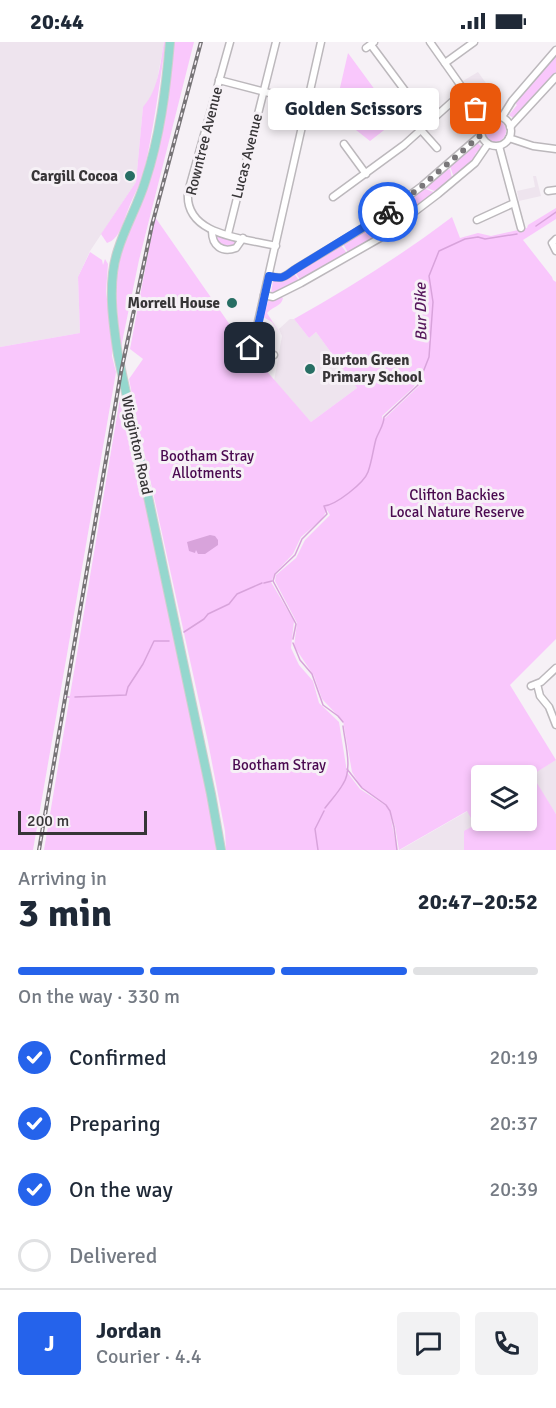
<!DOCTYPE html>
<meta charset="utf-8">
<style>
:root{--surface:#fff;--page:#f2f2f3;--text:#1f2937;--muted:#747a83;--line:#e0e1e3;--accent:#2563eb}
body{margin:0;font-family:Signika,sans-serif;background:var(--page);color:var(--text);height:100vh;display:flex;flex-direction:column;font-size:22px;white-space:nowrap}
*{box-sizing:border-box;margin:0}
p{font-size:20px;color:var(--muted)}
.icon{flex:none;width:33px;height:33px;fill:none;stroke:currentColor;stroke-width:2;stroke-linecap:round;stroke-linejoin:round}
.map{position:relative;height:808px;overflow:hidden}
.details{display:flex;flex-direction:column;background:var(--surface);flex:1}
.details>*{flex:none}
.buttons{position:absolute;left:471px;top:723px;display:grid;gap:12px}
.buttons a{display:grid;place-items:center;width:66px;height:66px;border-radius:6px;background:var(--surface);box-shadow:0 3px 9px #0003;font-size:30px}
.scale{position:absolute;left:18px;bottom:15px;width:129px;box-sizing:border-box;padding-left:6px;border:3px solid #373537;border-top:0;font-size:16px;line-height:21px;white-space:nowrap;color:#373537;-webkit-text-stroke:4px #f6f1f6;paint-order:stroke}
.pin{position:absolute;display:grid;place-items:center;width:51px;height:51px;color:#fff;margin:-26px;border-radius:12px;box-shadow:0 3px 9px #0006}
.courier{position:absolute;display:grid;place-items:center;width:60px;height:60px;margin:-30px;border:4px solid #2563eb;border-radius:50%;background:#fff;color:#222;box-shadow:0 2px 8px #0007}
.bubble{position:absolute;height:42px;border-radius:6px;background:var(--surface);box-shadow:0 3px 9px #0003;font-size:20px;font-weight:700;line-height:42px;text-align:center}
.overview em{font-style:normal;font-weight:700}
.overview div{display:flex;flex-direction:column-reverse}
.overview{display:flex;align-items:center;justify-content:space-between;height:102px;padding:0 18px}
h1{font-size:39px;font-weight:700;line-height:45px}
.bar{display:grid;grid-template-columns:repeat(4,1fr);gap:9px 6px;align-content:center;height:72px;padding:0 18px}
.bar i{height:8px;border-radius:4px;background:var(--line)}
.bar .selected{background:var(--accent)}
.bar p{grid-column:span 4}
.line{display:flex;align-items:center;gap:15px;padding:0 18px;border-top:2px solid var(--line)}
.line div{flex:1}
.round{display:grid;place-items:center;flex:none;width:63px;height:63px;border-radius:6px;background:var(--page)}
ol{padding:0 18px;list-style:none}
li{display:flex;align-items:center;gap:18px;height:66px}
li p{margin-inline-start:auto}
li .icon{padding:6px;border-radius:50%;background:var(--accent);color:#fff;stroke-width:4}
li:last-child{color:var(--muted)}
li i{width:33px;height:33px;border:3px solid var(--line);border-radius:50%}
.status{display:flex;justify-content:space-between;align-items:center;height:42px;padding:0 30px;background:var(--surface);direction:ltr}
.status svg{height:16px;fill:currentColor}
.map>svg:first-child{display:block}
.built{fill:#eee4ee}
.green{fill:#f9c7fc;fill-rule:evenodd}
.water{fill:#d8a3db}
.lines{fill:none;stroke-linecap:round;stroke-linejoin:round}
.stream{stroke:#d8a3db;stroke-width:1.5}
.minor-casing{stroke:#bcb8bc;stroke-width:9}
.major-casing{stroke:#cfcfcf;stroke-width:10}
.minor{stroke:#fff;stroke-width:6}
.major{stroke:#95d7ce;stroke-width:8}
.rail-casing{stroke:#777477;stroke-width:4}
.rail{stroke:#f6f1f6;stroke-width:1.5;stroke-dasharray:4.5;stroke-linecap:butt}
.done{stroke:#7a777a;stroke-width:6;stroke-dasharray:0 10.8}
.route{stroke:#2563eb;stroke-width:8}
.poi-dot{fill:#276e64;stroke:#f6f1f6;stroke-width:2}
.labels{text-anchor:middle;stroke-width:6;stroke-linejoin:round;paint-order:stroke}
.street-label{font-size:15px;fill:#373537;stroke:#f6f1f6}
.poi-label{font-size:15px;font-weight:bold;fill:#373537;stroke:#f6f1f6;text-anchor:end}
.park-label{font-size:15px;fill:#4a0950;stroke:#f6f1f6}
.water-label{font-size:16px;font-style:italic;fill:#56185c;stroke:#f6f1f6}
</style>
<div class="status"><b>20:44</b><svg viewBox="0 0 49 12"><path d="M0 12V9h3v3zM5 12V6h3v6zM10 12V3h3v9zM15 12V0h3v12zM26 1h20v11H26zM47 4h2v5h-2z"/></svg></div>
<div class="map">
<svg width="556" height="808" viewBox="0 0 556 808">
<rect width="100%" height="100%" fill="#f6f1f6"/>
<g class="built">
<path d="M0 0H164L156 44 150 58 143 65 136 140 90 209 78 235 80 291 0 305Z"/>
<path d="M478 30 493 51 494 70 487 72 483 70 463 39Z"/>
<path d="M533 134H536L541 154 519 159 517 149 535 145Z"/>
<path d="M290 277H294L309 296 316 290 357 346 311 380 274 339 282 294 279 287Z"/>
<path d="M556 718V772L531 733Z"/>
<path d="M468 769 476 783 464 790V808H400Z"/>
</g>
<g class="green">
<path d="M164 0H166C160 38 154 84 145 125 142 140 133 154 128 168 123 180 120 197 107 201L101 192 136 140 143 65C159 47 160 22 164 0Z"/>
<path d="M173 0H194L139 218 120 310 115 233 121 206 142 153Z"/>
<path d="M348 11 397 78 370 99 356 88 331 85Z"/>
<path d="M556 11V32L516 78 509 73 517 63 514 60Z"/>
<circle cx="495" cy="89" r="11"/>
<path d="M476 100 482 105 475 112 478 115 454 136 450 124Z"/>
<path d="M450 127 452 136 437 150 424 145 443 130Z"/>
<path d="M423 146 436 151 379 193 373 183Z"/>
<path d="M556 166V177L523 198 552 235 553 238 556 240V597L510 643 556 718 532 733 556 772V808H464V789L475 783 467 769 399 808 395 784 389 766 397 808H226L225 789 208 700 137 378 129 337 143 317 130 307 155 175 244 303 311 380 357 346 316 290 309 296 294 277C349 246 402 213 452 175L460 196 478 191 491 194 527 186 528 183ZM423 329 424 337 420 343 383 378 382 374 413 346ZM327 468 330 473 305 498 296 516 276 533 275 539 297 581 294 604 314 634 322 657 343 679 352 730 361 745 388 765 360 747 347 730 339 680 319 661 313 639 299 623 291 606 294 579 271 540 275 531 293 512 301 495 322 477ZM482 734H526V778H482Z"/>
<path d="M371 185 378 194 349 212 343 202Z"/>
<path d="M214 191 241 197 231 206 218 203Z"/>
<path d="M341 203 348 213 301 239 295 230Z"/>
<path d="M90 210 102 218 103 223 105 217 108 222 106 250 113 299 112 314 116 330 33 808H0V305L80 291 78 235Z"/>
<path d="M294 231 300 240 271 251 273 239 286 238Z"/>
<path d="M280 254 283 256C281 265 273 264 267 271L281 293 272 280 263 275 269 256Z"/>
<path d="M123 355 211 771 216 808H44L120 356Z"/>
</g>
<path class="water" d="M210 493 215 494 218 498V503L205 512H198L196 508 195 511 189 509 187 500Z"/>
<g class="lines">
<g class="stream">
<path d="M536 184 556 170"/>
<path d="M264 541 272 539"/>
<path d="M184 590 204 577 208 572 229 562 237 552 262 541"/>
<path d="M293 597 296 582 273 539 275 532 295 513 302 497 327 472 324 464C336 463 364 441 368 430 372 419 373 408 376 397 379 389 384 383 384 375L418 343 429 315 433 260 429 234 439 209 465 197 478 195 485 197 517 192"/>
<path d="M293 601 300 618 312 632 323 663 338 674 343 680"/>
<path d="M66 655H69"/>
<path d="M75 655 126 653 128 645 143 622 154 599H169"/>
<path d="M347 727 362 746 386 763 390 769 394 785 397 808"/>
<path d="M325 766C331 758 338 751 343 742 353 727 345 701 343 684"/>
<path d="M318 808 315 787 324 769"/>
</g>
<g class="minor-casing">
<g id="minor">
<path d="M230 0 188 150C184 194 244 196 276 204"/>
<path d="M430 0 485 78"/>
<path d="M371 3 429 81"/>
<path d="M366 6 374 0"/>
<path d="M445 21 474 0"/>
<path d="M219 38 308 61"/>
<circle cx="496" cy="89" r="15"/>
<path d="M502 75 512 59 556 8"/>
<path d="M510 85 556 35"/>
<path d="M421 88 437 106"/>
<path d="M509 96 533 104 556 107"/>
<path d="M344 102 366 132"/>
<path d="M499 104 521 186"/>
<path d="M548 149 556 148"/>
<path d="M333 155 404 103 464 49"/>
<path d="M477 178 514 161"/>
<path d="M212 189C212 204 222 211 236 206L243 196"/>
<path d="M228 192 276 0"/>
<path d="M556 197 552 201 556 209"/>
<path d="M269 234C285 238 284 234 297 226L375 179 422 144 481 93"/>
<path d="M264 253 273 255 301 241 380 196 438 152 475 121 488 102"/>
<path d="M253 302 264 309 274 313"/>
<path d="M250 306 253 302 321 0"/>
<path d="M537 642 540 654 549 665 556 683"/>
<path d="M531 644 541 640 556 626"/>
</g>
</g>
<g class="major-casing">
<path id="major" d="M170 0C166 47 160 95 145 140 138 163 125 185 118 208 107 240 113 281 118 313L211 752 221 808"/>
</g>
<use href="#minor" class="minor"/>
<use href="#major" class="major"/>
<g class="rail-casing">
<path id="rail" d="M39 808 121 330 152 183 201 0"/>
</g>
<use href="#rail" class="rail"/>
</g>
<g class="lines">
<path class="done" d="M388 170 422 144 481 93V87L485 78 476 67"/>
<path class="route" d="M250 306 254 302 269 234C285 238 284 234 297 226L388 170"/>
</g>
<g class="poi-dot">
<circle cx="130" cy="134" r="6"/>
<circle cx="232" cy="261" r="6"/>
<circle cx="310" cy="327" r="6"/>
</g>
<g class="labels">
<g class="street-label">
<text transform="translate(204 99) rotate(-76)" y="5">Rowntree Avenue</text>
<text transform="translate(247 114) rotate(-76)" y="5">Lucas Avenue</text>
<text transform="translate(137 403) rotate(78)" y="5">Wigginton Road</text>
</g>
<g class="poi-label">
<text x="118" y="139">Cargill Cocoa</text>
<text x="220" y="266">Morrell House</text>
<text x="322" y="323" text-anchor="start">Burton Green<tspan x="322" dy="17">Primary School</tspan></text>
</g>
<g class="park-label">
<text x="207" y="419">Bootham Stray<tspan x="207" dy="17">Allotments</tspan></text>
<text x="457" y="458">Clifton Backies<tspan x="457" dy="17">Local Nature Reserve</tspan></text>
<text x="279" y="728">Bootham Stray</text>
</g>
<g class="water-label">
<text transform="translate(420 270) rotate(-91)" y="6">Bur Dike</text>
</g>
</g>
</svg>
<div class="buttons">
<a><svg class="icon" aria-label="layers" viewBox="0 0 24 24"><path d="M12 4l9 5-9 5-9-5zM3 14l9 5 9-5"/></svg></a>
</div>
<div class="scale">200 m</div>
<div class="pin" style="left:476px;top:67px;background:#ea580c"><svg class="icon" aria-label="bag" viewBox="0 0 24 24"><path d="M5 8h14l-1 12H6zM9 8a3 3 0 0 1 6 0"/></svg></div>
<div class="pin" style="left:250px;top:306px;background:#1f2937"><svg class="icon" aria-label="home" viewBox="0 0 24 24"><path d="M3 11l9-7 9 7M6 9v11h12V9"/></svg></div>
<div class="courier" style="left:388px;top:170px"><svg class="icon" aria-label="bike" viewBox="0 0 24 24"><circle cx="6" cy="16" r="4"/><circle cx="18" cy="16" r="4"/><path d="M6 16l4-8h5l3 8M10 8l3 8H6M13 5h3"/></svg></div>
<div class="bubble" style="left:268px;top:46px;width:171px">Golden Scissors</div>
</div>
<section class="details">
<div class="overview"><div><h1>3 min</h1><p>Arriving in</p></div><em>20:47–20:52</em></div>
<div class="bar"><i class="selected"></i><i class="selected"></i><i class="selected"></i><i></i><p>On the way · 330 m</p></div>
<ol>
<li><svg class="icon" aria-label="check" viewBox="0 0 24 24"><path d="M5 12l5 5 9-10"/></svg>Confirmed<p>20:19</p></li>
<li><svg class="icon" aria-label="check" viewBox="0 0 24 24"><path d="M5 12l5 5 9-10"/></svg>Preparing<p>20:37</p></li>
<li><svg class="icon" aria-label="check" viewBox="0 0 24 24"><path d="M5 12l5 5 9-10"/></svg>On the way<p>20:39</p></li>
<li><i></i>Delivered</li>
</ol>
<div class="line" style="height:108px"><b class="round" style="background:var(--accent);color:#fff">J</b><div><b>Jordan</b><p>Courier · 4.4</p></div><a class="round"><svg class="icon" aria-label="chat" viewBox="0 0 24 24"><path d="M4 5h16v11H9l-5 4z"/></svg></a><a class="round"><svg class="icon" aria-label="phone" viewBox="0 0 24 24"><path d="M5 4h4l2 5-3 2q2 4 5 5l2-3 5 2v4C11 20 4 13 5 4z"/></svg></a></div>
</section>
